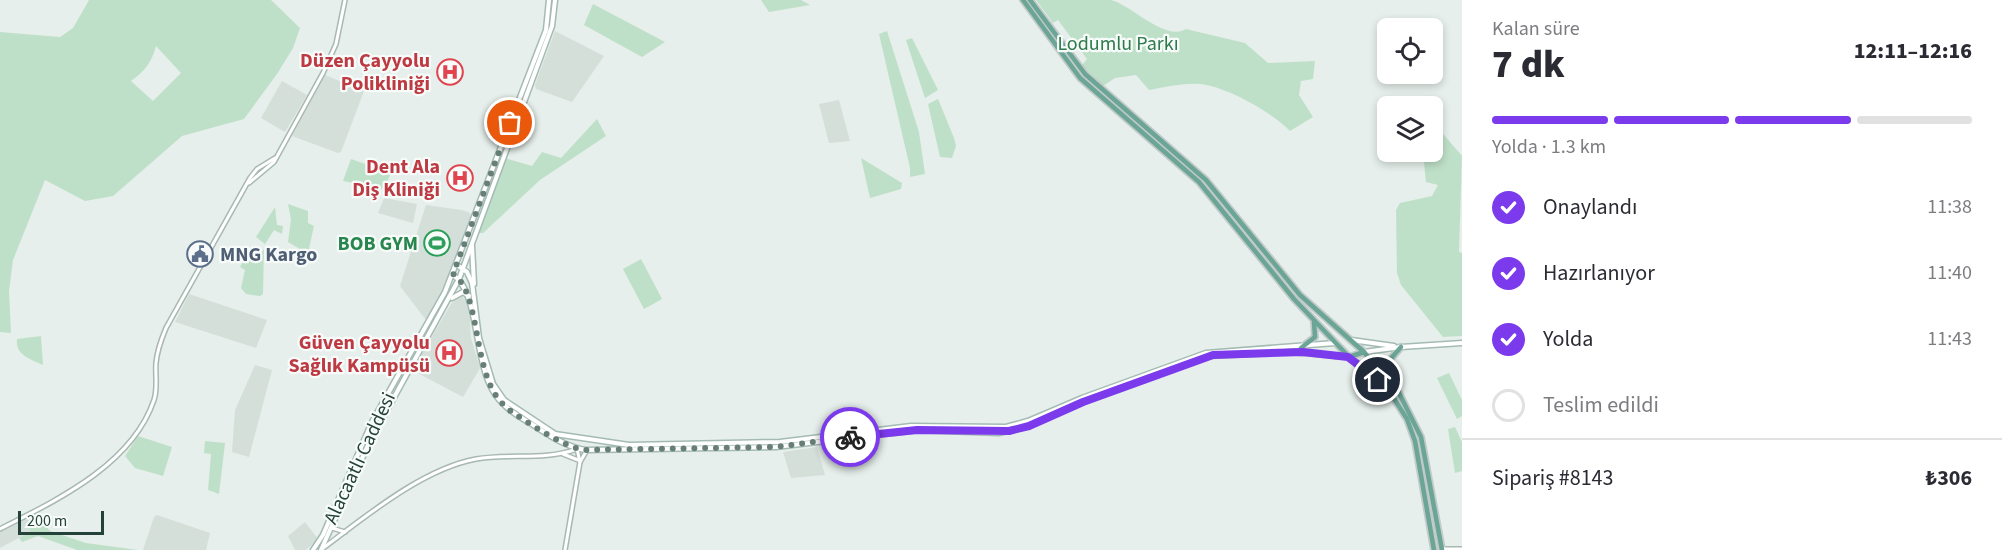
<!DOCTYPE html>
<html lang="tr">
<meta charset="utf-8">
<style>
:root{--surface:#fff;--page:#f2f2f3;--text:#2b2b33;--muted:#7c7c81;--line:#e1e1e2;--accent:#7c3aed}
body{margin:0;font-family:"Source Sans 3",sans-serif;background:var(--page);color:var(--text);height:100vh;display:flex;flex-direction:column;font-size:22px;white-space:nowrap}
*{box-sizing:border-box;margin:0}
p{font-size:20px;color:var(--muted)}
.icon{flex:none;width:33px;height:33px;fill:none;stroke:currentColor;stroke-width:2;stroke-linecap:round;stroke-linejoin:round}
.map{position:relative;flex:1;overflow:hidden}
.drawer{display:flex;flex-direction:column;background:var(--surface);width:540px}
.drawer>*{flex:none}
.tools{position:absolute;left:1377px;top:18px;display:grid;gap:12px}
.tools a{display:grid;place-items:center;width:66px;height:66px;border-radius:9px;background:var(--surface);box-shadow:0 3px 9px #0003;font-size:30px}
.scale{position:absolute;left:18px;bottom:15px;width:86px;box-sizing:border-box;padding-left:6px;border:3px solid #24423a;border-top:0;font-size:16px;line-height:21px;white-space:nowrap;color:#24423a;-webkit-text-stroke:4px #f7fbf9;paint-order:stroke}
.pin{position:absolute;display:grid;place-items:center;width:51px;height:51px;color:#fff;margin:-26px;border:3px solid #fff;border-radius:50%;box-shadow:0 2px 6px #0007}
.courier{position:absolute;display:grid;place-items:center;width:60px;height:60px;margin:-30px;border:4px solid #7c3aed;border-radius:50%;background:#fff;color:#222;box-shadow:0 2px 8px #0007}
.summary em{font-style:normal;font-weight:800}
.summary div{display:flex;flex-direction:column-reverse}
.summary{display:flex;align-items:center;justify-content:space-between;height:102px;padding:0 30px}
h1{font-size:39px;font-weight:800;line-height:45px}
.bar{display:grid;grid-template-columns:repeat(4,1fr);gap:9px 6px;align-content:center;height:72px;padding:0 30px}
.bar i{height:8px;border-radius:4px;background:var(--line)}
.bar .active{background:var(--accent)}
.bar p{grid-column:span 4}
.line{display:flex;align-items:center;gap:15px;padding:0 30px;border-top:2px solid var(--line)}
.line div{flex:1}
ol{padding:0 30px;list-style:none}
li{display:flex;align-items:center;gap:18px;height:66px}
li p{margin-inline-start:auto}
li .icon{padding:6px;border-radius:50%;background:var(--accent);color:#fff;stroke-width:4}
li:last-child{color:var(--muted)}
li i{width:33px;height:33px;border:3px solid var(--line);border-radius:50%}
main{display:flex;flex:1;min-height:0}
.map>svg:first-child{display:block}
.built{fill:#d4dfda}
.green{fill:#bfe0c8;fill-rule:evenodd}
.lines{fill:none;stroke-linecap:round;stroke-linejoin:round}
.tertiary-casing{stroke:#a8b8b2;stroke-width:6}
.secondary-casing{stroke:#a4bbb3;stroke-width:7}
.primary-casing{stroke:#c2cac8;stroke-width:8}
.tertiary{stroke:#fff;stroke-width:3}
.secondary{stroke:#fff;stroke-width:4}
.primary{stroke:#6aa596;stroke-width:4.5}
.done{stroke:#687f78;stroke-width:6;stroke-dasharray:0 10.8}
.route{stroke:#7c3aed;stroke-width:8}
.labels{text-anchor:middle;stroke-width:4.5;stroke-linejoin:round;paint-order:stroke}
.park-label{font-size:20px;fill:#2d7a4b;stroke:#f7fbf9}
.health-label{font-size:20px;font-weight:bold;fill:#be3a42;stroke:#f7fbf9;text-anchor:end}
.leisure-label{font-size:20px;font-weight:bold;fill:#27864d;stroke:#f7fbf9;text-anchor:end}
.service-label{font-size:20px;font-weight:bold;fill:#4e5e75;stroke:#f7fbf9;text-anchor:start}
.street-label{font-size:20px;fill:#24423a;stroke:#f7fbf9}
</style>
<main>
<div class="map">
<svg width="1462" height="550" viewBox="0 0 1462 550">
<rect width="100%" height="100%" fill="#e6efeb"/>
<g class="built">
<path d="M555 31 604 56 572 102 536 89 535 85Z"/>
<path d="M325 75 364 91 341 152 338 153 292 136Z"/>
<path d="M282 81 307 95 285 132 261 118Z"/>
<path d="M839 100 850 141 829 143 819 104Z"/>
<path d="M384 198 417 204 413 223 378 213Z"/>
<path d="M426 205 462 210 470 213 471 215 436 306 426 320 400 286Z"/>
<path d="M189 294 267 320 256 348 175 322Z"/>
<path d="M461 295 469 304 471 338 480 368 463 397 412 370 451 304Z"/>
<path d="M255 365 272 370 249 457 232 452 235 410Z"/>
<path d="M817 447 825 475 791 478 783 452Z"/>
<path d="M157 515 210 533 206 550H143L154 517Z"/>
<path d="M27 519 30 532 0 548V532Z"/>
<path d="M305 522 318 539 306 550H295L288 536Z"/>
</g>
<g class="green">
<path d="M89 0H271L300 28 293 48 277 74 244 119 182 136 113 196 85 201 45 180 13 260 9 291 11 333 0 332V32L60 37 73 28ZM156 46 181 73 153 101 131 81C144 72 152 62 156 46Z"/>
<path d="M761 0H801L810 5 769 12Z"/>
<path d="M1036 0C1058 0 1090 0 1111 0 1130 4 1165 42 1186 29L1245 43 1268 63 1315 61 1313 79 1301 81 1299 95 1313 117 1290 131C1271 112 1228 87 1200 84 1184 83 1166 87 1149 90L1136 75 1115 78 1103 86 1082 65 1087 59 1058 20 1053 23Z"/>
<path d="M593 4 665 42 642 57 584 25Z"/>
<path d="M887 31 919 132 925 174 910 177V168L879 34Z"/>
<path d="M912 38 938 90 925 98 906 40Z"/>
<path d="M938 99 954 138 956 146 952 158 940 157 928 104Z"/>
<path d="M597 119 606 136 540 180 483 233H478L505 158 532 166 542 152 561 158Z"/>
<path d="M1433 126 1438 128 1462 156 1459 252 1462 253V336L1443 337 1401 285 1397 273 1396 210 1400 203 1432 196 1438 185 1426 182 1423 152H1432Z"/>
<path d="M861 158 902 183 901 189 870 198Z"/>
<path d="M351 159 391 173 384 189 343 181Z"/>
<path d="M288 204 308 211V223L314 226 306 262 300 261V249L288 242 291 219Z"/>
<path d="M275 207 277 225 283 226 282 234 274 230 265 244 256 237Z"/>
<path d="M264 249 263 294 260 296 246 294 241 288 245 270 240 267 249 250 253 259 257 260Z"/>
<path d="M641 259 662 299 644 309 623 269Z"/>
<path d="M41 336V337L43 365C30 359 15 355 17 339Z"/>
<path d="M1449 373 1462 400V416L1457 419 1437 378Z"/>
<path d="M1455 427 1462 442V471L1455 473 1448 429Z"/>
<path d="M138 436 172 447 163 476 135 468 125 456Z"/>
<path d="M205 441 225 443 219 494 208 490 211 454 204 453Z"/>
<path d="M36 514 50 531 86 543 138 550H77L38 536 22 542 19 538 30 532 27 519Z"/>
</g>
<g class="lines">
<g class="tertiary-casing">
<g id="tertiary">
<path d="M249 183 274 162 323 73 336 44 345 0"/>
<path d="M563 454 578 460"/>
<path d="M580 462 587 450"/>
<path d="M332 528 345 532"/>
<path d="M0 529C57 500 132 465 154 400 158 388 155 375 156 363 157 351 161 340 166 328L250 178 257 169 275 158"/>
<path d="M322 549C365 517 422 469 476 459 510 453 544 461 577 449L580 462 565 550"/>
<path d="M1443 549H1462"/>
</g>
</g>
<g class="secondary-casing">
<g id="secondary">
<path d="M472 246 474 284"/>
<path d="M457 265 467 272 472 283 479 338 493 384 504 400 555 434 629 445 780 442 911 426 1006 427 1028 421 1082 398 1206 353 1335 343"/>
<path d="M453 275C480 292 473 362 495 394 505 409 520 417 535 426 550 436 567 447 585 450L776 447 917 430 999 433 1029 426 1083 402 1207 356 1293 352 1349 357"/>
<path d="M452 298 463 292 469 296"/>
<path d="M1351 340 1394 346"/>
<path d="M1364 352 1401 347 1462 343"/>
<path d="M313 550 323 535 372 422 445 292 546 30 549 0"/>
<path d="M321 550 369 443 459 279 552 26 555 0"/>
</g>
</g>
<g class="primary-casing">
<g id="primary">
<path d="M1023 0 1080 78 1199 182 1294 299 1349 357 1374 376 1391 394 1407 419 1415 441 1434 550"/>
<path d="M1030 0 1085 74 1206 180 1300 295 1364 352 1399 393 1421 437 1442 550"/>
<path d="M1301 348 1315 337 1314 322"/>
<path d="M1349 357 1364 352"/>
<path d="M1387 379V363L1401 347"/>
</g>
</g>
<use href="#tertiary" class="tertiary"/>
<use href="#secondary" class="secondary"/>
<use href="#primary" class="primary"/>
</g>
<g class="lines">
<path class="done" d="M510 123 453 274C480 292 473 364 497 397 506 410 520 417 533 426 549 435 565 446 583 450L776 447 850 437"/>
<path class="route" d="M850 437 917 430 1009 431 1029 426 1083 402 1213 355 1303 352 1348 357 1378 380"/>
</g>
<defs>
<g id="hospital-ring" transform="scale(1.35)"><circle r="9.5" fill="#f7fbf9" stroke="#e0444e" stroke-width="1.5"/><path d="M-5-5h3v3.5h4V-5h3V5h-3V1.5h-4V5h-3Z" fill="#e0444e"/></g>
<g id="stadium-ring" transform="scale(1.35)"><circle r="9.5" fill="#f7fbf9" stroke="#2e9e5b" stroke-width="1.5"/><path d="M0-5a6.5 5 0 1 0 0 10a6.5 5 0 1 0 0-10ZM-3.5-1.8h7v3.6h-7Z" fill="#2e9e5b"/></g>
<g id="civic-ring" transform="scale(1.35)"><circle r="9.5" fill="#f7fbf9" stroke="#5c6f8a" stroke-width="1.5"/><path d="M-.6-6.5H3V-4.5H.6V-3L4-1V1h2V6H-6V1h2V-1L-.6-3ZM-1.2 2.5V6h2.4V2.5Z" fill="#5c6f8a"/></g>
</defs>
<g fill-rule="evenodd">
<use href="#hospital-ring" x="450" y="72"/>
<use href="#hospital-ring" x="460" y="178"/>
<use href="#stadium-ring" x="437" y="243"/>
<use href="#civic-ring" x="200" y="254"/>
<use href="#hospital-ring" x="449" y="353"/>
</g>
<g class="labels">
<g class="park-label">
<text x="1118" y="50">Lodumlu Parkı</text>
</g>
<g class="health-label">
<text x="430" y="67">Düzen Çayyolu<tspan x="430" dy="23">Polikliniği</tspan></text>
<text x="440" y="173">Dent Ala<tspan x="440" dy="23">Diş Kliniği</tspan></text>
<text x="430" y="349">Güven Çayyolu<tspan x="430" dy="23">Sağlık Kampüsü</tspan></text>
</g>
<g class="leisure-label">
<text x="418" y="250">BOB GYM</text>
</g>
<g class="service-label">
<text x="220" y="261">MNG Kargo</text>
</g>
<g class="street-label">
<text transform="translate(359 458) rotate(-65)" y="7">Alacaatlı Caddesi</text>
</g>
</g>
</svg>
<div class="tools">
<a><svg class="icon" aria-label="locate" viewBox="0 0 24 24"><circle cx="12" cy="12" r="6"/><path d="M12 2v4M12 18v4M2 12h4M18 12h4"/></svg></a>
<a><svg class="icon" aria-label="layers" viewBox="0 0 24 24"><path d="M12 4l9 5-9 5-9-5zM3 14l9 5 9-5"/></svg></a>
</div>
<div class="scale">200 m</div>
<div class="pin" style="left:510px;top:123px;background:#ea580c"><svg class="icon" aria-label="bag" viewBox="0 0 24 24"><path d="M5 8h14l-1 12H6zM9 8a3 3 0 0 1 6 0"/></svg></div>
<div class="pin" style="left:1378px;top:380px;background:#1f2937"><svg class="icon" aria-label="home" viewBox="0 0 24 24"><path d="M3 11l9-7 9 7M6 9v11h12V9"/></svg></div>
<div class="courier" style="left:850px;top:437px"><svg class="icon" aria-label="bike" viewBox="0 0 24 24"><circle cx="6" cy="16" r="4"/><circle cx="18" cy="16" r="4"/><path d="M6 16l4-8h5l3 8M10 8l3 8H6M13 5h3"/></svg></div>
</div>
<section class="drawer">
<div class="summary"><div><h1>7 dk</h1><p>Kalan süre</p></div><em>12:11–12:16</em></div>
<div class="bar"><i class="active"></i><i class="active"></i><i class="active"></i><i></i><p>Yolda · 1.3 km</p></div>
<ol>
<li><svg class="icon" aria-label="check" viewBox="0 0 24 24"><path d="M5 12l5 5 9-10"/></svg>Onaylandı<p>11:38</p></li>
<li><svg class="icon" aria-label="check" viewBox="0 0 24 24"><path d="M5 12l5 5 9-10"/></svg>Hazırlanıyor<p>11:40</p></li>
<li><svg class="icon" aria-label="check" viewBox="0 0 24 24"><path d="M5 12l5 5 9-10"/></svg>Yolda<p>11:43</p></li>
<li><i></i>Teslim edildi</li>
</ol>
<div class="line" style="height:78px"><div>Sipariş #8143</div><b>₺306</b></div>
</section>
</main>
